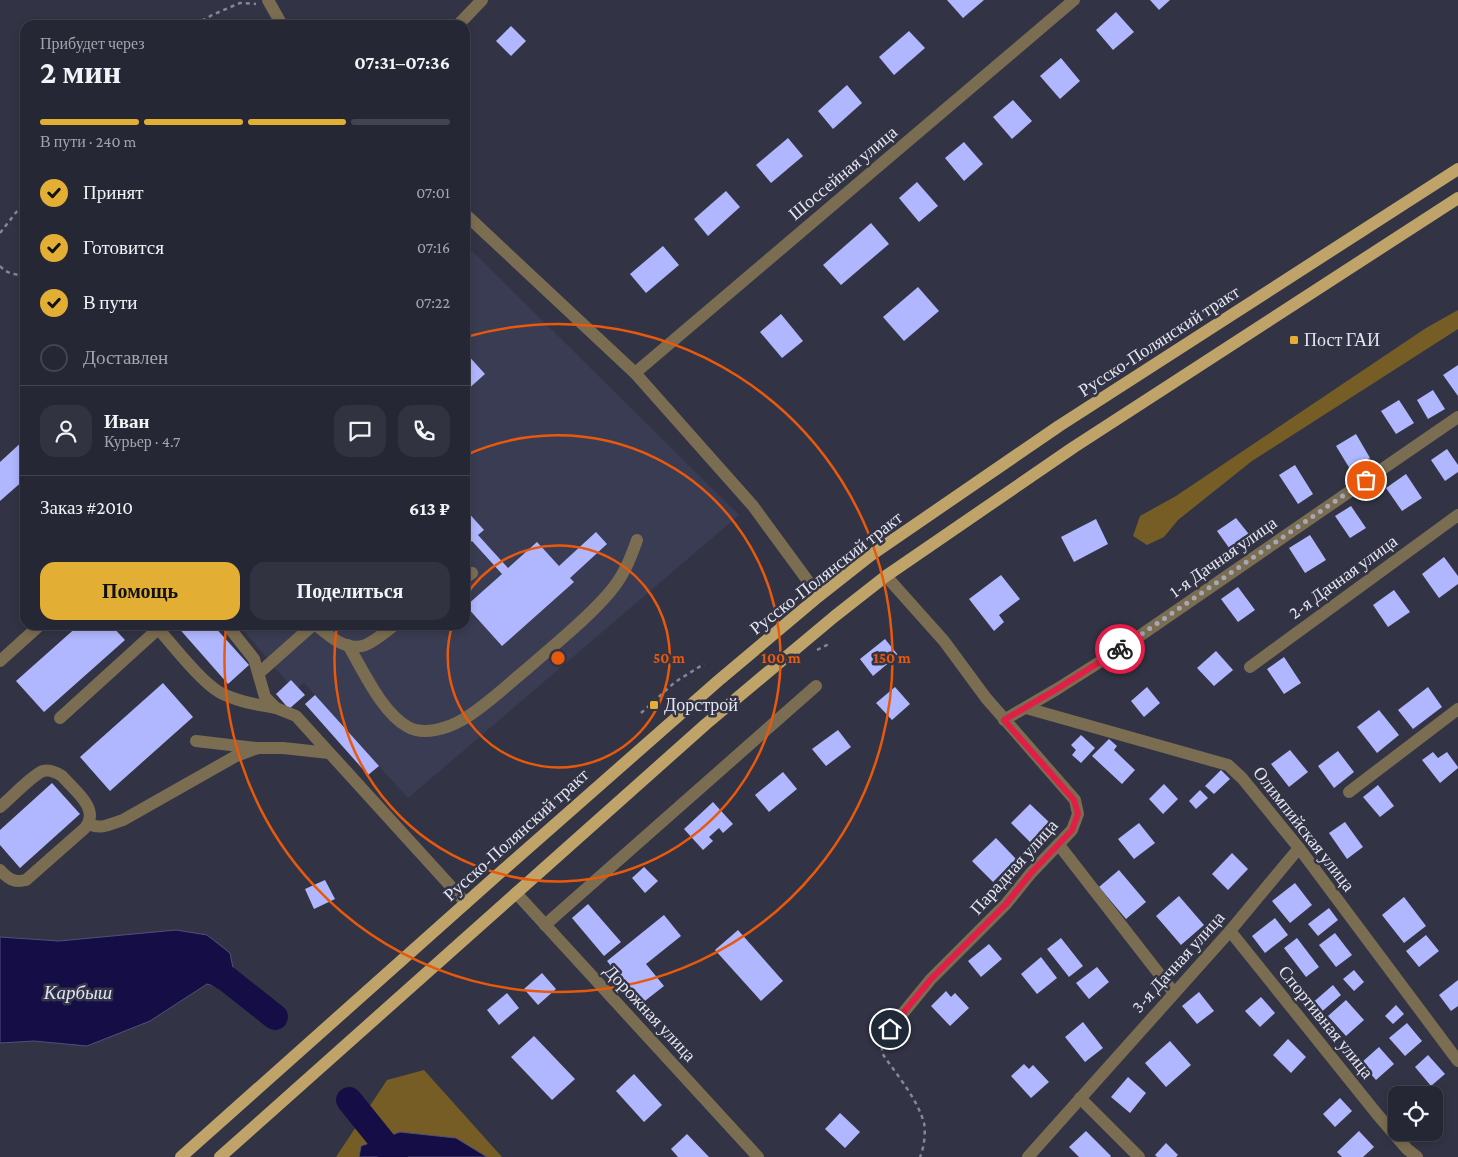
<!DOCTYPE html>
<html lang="ru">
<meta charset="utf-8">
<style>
:root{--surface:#262734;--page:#323340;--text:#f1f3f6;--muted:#a4a5ac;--line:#42444f;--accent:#e2af34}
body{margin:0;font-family:"Crimson Pro",serif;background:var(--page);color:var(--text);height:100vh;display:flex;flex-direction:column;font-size:19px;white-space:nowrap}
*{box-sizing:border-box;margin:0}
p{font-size:16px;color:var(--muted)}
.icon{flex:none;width:28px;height:28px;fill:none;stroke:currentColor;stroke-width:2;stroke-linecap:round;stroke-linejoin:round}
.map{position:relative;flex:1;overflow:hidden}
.details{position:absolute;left:20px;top:20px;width:450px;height:610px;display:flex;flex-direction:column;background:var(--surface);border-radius:15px;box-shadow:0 2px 8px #0003,0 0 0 1px var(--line)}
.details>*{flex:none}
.fabs{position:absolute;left:1388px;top:1086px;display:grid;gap:10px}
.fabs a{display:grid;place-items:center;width:55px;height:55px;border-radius:10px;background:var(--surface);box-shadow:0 2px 8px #0003,0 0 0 1px var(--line);font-size:25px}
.pin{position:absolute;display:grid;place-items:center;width:42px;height:42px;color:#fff;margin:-21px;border:2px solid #fff;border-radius:50%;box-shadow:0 1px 5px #0007}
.courier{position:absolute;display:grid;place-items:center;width:50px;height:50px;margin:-25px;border:4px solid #e11d48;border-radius:50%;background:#fff;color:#222;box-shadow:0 1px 6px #0007}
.head em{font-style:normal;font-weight:700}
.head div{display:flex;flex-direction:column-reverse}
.head{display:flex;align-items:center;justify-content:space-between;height:85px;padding:0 20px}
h1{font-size:32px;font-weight:700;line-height:38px}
.bar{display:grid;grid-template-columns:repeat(4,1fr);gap:8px 5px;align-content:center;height:60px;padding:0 20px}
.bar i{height:6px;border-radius:4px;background:var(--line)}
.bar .selected{background:var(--accent)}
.bar p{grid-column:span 4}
.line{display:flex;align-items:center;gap:12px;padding:0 20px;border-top:1px solid var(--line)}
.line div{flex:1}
.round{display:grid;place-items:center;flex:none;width:52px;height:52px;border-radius:15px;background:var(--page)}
ol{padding:0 20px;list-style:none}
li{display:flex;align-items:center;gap:15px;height:55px}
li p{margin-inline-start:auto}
li .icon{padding:5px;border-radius:50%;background:var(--accent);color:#111;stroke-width:4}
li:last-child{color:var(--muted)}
li i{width:28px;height:28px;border:2px solid var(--line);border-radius:50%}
.primary-button{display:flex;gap:10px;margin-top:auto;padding:10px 20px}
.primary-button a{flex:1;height:58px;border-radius:15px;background:var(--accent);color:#111;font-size:20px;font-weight:700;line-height:58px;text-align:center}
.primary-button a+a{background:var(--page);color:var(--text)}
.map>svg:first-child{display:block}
.built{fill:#3a3c53}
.green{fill:#765d25}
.water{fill:#150e46;stroke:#534e79}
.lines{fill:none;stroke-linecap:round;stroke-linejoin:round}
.river{stroke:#150e46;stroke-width:26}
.building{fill:#b1b7fe}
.path{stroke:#868795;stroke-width:2.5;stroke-dasharray:4 4;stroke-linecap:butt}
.minor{stroke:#7b6d51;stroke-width:12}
.major{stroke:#c0a368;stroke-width:12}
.done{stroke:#a6a7b4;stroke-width:5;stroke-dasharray:0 9}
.route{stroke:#e11d48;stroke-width:6}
.ring{fill:none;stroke:#e8590c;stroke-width:2.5}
.poi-dot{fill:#e2af34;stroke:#323445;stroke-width:2}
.labels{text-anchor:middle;stroke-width:5;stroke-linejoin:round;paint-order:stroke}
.street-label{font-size:18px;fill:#e4e5f0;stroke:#323445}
.poi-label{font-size:18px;fill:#e4e5f0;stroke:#323445;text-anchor:start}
.water-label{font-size:19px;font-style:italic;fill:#e0e2f5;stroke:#323445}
.centre{fill:#e8590c;stroke:#323445;stroke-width:2.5}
.ring-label{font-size:15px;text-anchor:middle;font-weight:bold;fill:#e8590c;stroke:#323445;stroke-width:5;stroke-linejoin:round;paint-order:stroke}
</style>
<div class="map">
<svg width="1458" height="1157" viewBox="0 0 1458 1157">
<rect width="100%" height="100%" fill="#323445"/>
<path class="built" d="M465 244 739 515 408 798 304 683 298 688 291 680 288 683 239 625H465Z"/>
<g class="green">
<path d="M1458 310V329L1252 461 1178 520 1164 537 1147 545 1133 536 1140 516 1176 496 1426 328Z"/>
<path d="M424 1070 502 1157H336L387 1080Z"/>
</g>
<g class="water">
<path d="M176 930 207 935 230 953 238 993 207 984 150 1021 87 1046 34 1041 0 1043V937L59 941Z"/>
<path d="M400 1132 456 1138 487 1157H359L361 1146Z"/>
</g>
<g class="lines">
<g class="river">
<path d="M207 967 227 979 275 1017"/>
<path d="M349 1100 395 1157"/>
</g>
</g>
<g class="building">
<path d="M947 0H984L963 18Z"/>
<path d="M1150 0H1170L1159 10Z"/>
<path d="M1116 12 1134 32 1113 50 1096 30Z"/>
<path d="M511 26 526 41 511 56 496 41Z"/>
<path d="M909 31 925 48 894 75 879 57Z"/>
<path d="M1061 58 1080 81 1060 99 1040 76Z"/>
<path d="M847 85 862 103 833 129 818 111Z"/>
<path d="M1013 100 1032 121 1012 139 993 117Z"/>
<path d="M788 138 803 156 771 183 756 165Z"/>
<path d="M964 142 983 164 964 181 945 158Z"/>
<path d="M917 182 938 206 919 222 899 198Z"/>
<path d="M726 191 740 207 708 236 694 219Z"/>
<path d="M871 223 889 244 841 285 823 265Z"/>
<path d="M663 246 679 265 646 293 630 274Z"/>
<path d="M918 287 939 311 904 341 883 317Z"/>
<path d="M781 314 803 341 782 358 760 332Z"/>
<path d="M465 352 485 374 465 392Z"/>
<path d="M1458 365V396L1443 375Z"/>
<path d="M1433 390 1445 409 1428 419 1417 400Z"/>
<path d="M1399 400 1414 423 1396 434 1381 411Z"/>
<path d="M1356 434 1370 458 1350 469 1336 446Z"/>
<path d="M25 439V479L0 501V462Z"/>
<path d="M1447 449 1458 465V472L1445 481 1431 460Z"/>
<path d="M1295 465 1313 494 1298 504 1279 475Z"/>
<path d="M1406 474 1422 498 1402 511 1386 488Z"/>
<path d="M1351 506 1366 528 1350 538 1335 516Z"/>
<path d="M465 509 484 530 478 535 508 568 537 542 559 566 596 532 607 544 570 578 574 582 502 646 466 606 502 574 472 541 465 547Z"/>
<path d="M1236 518 1252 538 1232 552 1217 531Z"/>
<path d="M1096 519 1108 544 1074 562 1061 537Z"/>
<path d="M1310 535 1326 560 1305 573 1289 548Z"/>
<path d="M1444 557 1458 576V584L1439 598 1422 574Z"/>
<path d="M1001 575 1020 599 999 615 1004 622 994 631 969 599Z"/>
<path d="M1238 587 1255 610 1238 622 1221 599Z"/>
<path d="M1394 590 1410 612 1388 627 1373 605Z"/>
<path d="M79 625H111L125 640 44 712 16 681Z"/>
<path d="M176 625H213L249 665 228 684Z"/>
<path d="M885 639 898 655 873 676 860 659Z"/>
<path d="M1216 651 1233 670 1214 686 1197 668Z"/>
<path d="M1284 657 1301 683 1284 694 1267 669Z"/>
<path d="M291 680 305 695 289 709 276 694Z"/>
<path d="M163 683 193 717 110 791 80 757Z"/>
<path d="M895 687 910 704 892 720 876 703Z"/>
<path d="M1147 687 1160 703 1144 717 1131 701Z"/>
<path d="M1428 687 1442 707 1413 729 1398 710Z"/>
<path d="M315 695 379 766 368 775 305 704Z"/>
<path d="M1379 710 1399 735 1377 753 1357 727Z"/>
<path d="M838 730 851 747 826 766 812 749Z"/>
<path d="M1081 735 1095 748 1081 763 1072 755 1076 750 1071 745Z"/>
<path d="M1109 739 1117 746 1114 750 1135 770 1122 784 1092 756Z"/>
<path d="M1290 750 1308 772 1289 787 1271 764Z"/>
<path d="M1338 751 1354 772 1334 788 1318 766Z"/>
<path d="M1433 752 1438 758 1447 752 1458 767V768L1440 783 1422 760Z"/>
<path d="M1221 770 1230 779 1214 794 1205 786Z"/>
<path d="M783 772 797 789 769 812 755 795Z"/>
<path d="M52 783 80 814 20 868 0 845V830Z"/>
<path d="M1164 784 1178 799 1163 814 1149 799Z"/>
<path d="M1378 785 1394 806 1380 817 1363 797Z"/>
<path d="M1200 790 1208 798 1196 809 1189 801Z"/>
<path d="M713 802 733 824 723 833 719 828 709 837 713 841 703 850 684 829Z"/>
<path d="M1030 804 1050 823 1030 842 1011 823Z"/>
<path d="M1345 822 1363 847 1347 859 1329 833Z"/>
<path d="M1139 823 1155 843 1134 859 1118 839Z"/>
<path d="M996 838 1016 859 993 882 972 861Z"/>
<path d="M1232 853 1248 869 1228 890 1212 874Z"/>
<path d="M644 867 658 881 645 893 632 878Z"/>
<path d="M1119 870 1146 902 1126 919 1099 887Z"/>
<path d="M325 880 335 899 314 909 305 889Z"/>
<path d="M1295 883 1312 905 1290 923 1272 901Z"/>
<path d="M1179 896 1204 925 1181 945 1156 916Z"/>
<path d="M1404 897 1426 926 1404 943 1382 915Z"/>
<path d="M588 904 621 942 604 956 572 918Z"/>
<path d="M1329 908 1338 920 1318 936 1308 924Z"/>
<path d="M664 915 681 936 646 964 664 986 641 1004 607 961Z"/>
<path d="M1275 918 1288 935 1265 953 1252 936Z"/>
<path d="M738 930 783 981 761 1001 715 950Z"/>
<path d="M1335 933 1352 955 1336 967 1319 945Z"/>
<path d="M1426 935 1439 951 1419 967 1406 951Z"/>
<path d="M1061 938 1083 966 1069 977 1047 949Z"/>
<path d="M1297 938 1319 967 1306 977 1284 948Z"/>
<path d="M989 944 1002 959 981 977 968 961Z"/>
<path d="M1041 957 1057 978 1037 994 1021 974Z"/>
<path d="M1097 967 1109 982 1089 999 1076 983Z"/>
<path d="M1354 970 1364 982 1354 991 1343 979Z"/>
<path d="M542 973 556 989 538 1005 524 989Z"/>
<path d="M1458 980V1006L1451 1011 1439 995Z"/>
<path d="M1333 985 1341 995 1318 1015 1310 1005Z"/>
<path d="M946 991 951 997 955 993 969 1008 950 1026 931 1006Z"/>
<path d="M1199 992 1214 1011 1197 1024 1182 1006Z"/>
<path d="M507 993 519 1008 499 1025 487 1010Z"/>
<path d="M1261 997 1275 1013 1260 1027 1245 1011Z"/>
<path d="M1346 1000 1364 1020 1346 1036 1328 1016Z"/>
<path d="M1396 1005 1404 1014 1393 1024 1385 1016Z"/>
<path d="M1083 1022 1103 1048 1085 1062 1065 1037Z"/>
<path d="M1407 1023 1422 1041 1405 1056 1389 1038Z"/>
<path d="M534 1036 575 1079 552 1100 511 1057Z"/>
<path d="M1288 1039 1306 1057 1291 1073 1273 1055Z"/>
<path d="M1170 1041 1191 1065 1166 1087 1145 1063Z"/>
<path d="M1379 1047 1394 1064 1376 1080 1361 1063Z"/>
<path d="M1428 1055 1445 1074 1431 1086 1415 1067Z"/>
<path d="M1024 1064 1029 1069 1033 1065 1049 1082 1031 1098 1011 1076Z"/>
<path d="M634 1074 662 1105 644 1122 616 1091Z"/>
<path d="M1128 1077 1146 1093 1130 1113 1111 1097Z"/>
<path d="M1340 1098 1352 1111 1335 1127 1323 1114Z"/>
<path d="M840 1113 860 1132 845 1148 825 1129Z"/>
<path d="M1086 1131 1111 1156 1110 1157H1079L1069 1147Z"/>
<path d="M1359 1131 1374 1147 1363 1157H1342L1337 1152Z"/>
<path d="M687 1134 709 1157H678L671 1149Z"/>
<path d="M1166 1143 1178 1155 1176 1157H1157L1155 1155Z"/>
</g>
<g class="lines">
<g class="path">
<path d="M195 25 212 15 240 3 256 4"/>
<path d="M0 233 25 201"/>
<path d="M0 266C7 274 15 275 25 275"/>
<path d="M817 650 831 643"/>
<path d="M641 713 675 682 704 664"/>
<path d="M884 1039 882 1044V1053C896 1074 917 1098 924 1123 926 1132 924 1148 920 1157"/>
</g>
<g class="minor">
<path d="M268 0 282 25"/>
<path d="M458 25 482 0"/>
<path d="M465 214 635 373 753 506 819 596"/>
<path d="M635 373 1074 0"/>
<path d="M886 576 944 641 986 698 1075 800 1078 814 1072 830 1031 873 1006 904 931 979 890 1029"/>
<path d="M465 578 472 573"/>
<path d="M155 625C171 643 203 685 223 694 240 702 258 705 276 708"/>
<path d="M227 625 254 659 265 697 276 708 296 716 466 903"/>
<path d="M316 625C328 635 344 650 362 646 372 644 386 631 395 625"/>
<path d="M348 645C363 670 382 713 408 727 424 736 448 728 462 720 486 706 507 685 528 668 555 644 585 621 609 593 623 577 630 560 637 540"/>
<path d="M0 661 40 625"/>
<path d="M1250 667 1458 515"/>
<path d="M259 673 313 625"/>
<path d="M1026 708 1228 765 1242 778 1299 848 1458 1061"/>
<path d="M60 718 158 629"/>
<path d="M1004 720 1057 689 1125 646 1458 417"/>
<path d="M196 741 256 748"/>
<path d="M1349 792 1458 709"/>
<path d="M0 807C10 799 32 775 43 771 50 769 56 772 62 776 74 790 101 809 85 828L26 880C14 883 8 879 0 870"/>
<path d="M88 824C102 830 110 824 123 820L236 756 258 748H283L329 753"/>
<path d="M1059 845 1174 993"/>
<path d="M516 893 758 1157"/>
<path d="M545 925 816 686"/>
<path d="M1230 931 1377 1114 1407 1149 1417 1157"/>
<path d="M1080 1098 1139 1157"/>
<path d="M1028 1157 1230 931 1299 848"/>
</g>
<g class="major">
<path d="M181 1157 494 878 718 681 819 596 871 555 1059 426 1458 169"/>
<path d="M220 1157 706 724 835 616 886 576 1074 447 1458 198"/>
</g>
</g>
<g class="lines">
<path class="done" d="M1120 649 1366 480"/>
<path class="route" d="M890 1029 931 979 1006 904 1031 873 1072 830 1078 814 1074 800 1004 720 1057 689 1120 649"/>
</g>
<g class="ring">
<path d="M465 597A111 111 0 1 1 452 626"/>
<path d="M466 455A223 223 0 1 1 337 625"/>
<path d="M466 337A334 334 0 1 1 226 626"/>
</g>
<g class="poi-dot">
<rect x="1289" y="335" width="10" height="10" rx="2.5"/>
<rect x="649" y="700" width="10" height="10" rx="2.5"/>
</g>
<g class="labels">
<g class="street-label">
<text transform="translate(843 173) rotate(-40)" y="6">Шоссейная улица</text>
<text transform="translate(1159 341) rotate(-33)" y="6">Русско-Полянский тракт</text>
<text transform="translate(1223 557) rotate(-35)" y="6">1-я Дачная улица</text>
<text transform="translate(826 573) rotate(-38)" y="6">Русско-Полянский тракт</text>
<text transform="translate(1343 577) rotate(-36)" y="6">2-я Дачная улица</text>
<text transform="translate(1304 829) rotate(52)" y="6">Олимпийская улица</text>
<text transform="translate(516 835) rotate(-42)" y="6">Русско-Полянский тракт</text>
<text transform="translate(1014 867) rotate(-48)" y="6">Парадная улица</text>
<text transform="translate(1178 962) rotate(-48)" y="6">3-я Дачная улица</text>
<text transform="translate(650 1013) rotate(47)" y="6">Дорожная улица</text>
<text transform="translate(1326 1022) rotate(51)" y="6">Спортивная улица</text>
</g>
<g class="poi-label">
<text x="1304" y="346">Пост ГАИ</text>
<text x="664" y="711">Дорстрой</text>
</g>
<g class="water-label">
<text x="78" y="999">Карбыш</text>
</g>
</g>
<circle cx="558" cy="658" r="8" class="centre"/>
<g class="ring-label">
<text x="669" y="663">50 m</text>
<text x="781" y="663">100 m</text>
<text x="892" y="663">150 m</text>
</g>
</svg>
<div class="fabs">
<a><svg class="icon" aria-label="locate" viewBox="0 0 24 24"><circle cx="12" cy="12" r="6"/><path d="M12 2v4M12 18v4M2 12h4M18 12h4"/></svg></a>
</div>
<div class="pin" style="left:1366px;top:480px;background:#ea580c"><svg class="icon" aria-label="bag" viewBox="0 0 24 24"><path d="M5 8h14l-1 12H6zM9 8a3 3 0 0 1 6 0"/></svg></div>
<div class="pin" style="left:890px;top:1029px;background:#1f2937"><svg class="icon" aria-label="home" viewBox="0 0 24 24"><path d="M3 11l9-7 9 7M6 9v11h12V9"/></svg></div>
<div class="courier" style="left:1120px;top:649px"><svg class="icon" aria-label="bike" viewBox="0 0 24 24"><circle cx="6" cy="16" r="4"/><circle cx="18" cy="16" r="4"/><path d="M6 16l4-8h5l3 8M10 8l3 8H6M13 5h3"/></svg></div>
<section class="details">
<div class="head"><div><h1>2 мин</h1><p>Прибудет через</p></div><em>07:31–07:36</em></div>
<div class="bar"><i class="selected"></i><i class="selected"></i><i class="selected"></i><i></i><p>В пути · 240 m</p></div>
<ol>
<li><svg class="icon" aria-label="check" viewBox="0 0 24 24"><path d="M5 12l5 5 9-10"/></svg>Принят<p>07:01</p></li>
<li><svg class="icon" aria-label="check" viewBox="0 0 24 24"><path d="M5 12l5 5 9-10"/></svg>Готовится<p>07:16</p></li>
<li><svg class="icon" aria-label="check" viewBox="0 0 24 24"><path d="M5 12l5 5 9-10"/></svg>В пути<p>07:22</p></li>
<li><i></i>Доставлен</li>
</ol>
<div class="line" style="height:90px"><a class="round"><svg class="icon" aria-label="person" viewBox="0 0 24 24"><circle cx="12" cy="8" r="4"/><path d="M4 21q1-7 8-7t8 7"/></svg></a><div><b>Иван</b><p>Курьер · 4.7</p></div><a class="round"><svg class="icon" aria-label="chat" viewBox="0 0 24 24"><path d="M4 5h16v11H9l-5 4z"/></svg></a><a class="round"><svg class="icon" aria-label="phone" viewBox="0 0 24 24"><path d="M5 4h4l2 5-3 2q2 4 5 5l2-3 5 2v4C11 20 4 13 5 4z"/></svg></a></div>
<div class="line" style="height:65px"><div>Заказ #2010</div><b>613 ₽</b></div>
<div class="primary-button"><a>Помощь</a><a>Поделиться</a></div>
</section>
</div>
